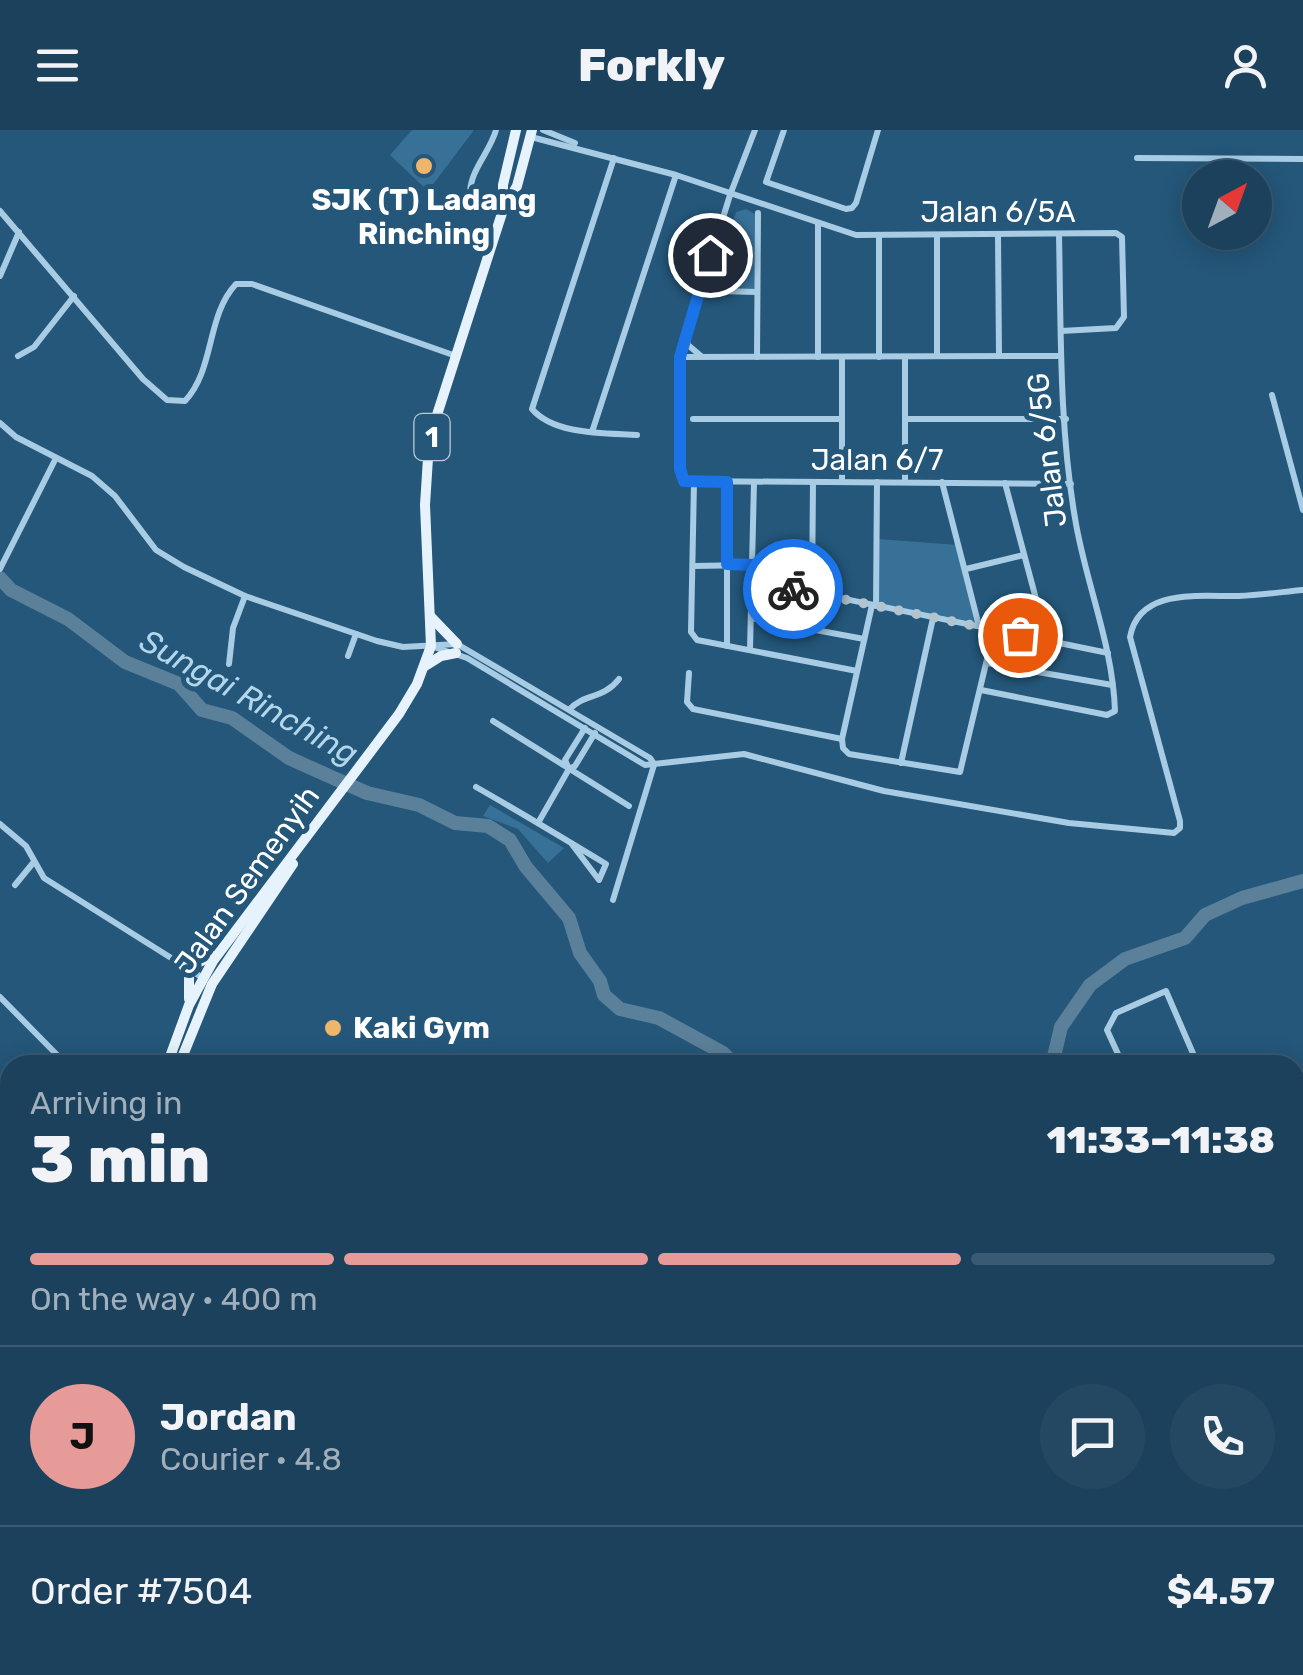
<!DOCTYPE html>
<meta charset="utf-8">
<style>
:root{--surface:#1b415c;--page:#244862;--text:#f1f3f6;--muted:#a0afbb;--line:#395a72;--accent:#e69b98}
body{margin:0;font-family:Rubik,sans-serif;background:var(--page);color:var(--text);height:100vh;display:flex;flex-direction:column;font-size:38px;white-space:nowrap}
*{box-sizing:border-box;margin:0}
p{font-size:32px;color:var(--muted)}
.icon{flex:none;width:55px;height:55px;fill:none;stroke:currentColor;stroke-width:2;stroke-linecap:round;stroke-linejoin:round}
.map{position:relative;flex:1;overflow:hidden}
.drawer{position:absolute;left:0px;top:925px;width:1305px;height:620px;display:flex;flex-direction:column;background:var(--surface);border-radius:30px 30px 0 0;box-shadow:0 5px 25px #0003,0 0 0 2px var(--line)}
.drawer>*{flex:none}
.needle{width:65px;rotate:41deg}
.controls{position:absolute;left:1182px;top:30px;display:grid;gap:20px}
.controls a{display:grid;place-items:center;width:90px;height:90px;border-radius:50%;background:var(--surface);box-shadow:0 5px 25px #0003,0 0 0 2px var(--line);font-size:50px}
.pin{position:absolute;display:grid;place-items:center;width:85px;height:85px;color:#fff;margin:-42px;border:5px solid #fff;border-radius:50%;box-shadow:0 2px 10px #0007}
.courier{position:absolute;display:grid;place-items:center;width:100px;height:100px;margin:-50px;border:8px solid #1a73e8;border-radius:50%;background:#fff;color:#222;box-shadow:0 2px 12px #0007}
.overview em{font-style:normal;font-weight:800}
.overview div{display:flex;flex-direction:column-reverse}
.overview{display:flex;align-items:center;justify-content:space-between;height:170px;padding:0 30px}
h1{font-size:65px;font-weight:800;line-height:75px}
.bar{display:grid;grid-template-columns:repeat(4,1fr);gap:15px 10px;align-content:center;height:120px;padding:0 30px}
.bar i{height:12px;border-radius:8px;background:var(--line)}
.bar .on{background:var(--accent)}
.bar p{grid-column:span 4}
.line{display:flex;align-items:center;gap:25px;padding:0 30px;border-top:2px solid var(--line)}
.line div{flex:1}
.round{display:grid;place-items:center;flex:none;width:105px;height:105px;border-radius:52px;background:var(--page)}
header{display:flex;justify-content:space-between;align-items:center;height:130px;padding:0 30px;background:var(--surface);font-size:45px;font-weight:800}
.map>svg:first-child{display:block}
.green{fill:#387198}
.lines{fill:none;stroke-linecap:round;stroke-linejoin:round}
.river{stroke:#5b8099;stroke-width:14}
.minor{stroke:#a7cce4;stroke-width:6}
.tertiary{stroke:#a7cce4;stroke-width:9}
.primary{stroke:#e7f3fc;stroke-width:10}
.done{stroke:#b2c4d0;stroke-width:10;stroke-dasharray:0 18}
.route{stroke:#1a73e8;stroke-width:12}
.poi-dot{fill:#eeb56b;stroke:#24577a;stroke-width:4}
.labels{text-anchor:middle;stroke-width:10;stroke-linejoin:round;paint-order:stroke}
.shield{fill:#24577a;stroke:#bdcdd7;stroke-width:2.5}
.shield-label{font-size:28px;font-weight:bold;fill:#fff}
.poi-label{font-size:30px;font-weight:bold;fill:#fff;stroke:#24577a}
.street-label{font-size:30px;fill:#fff;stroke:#24577a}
.water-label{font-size:32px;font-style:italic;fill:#b2d6ec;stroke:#24577a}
</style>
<header><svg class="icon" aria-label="menu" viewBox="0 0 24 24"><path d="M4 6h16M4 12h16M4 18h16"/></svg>Forkly<svg class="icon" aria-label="person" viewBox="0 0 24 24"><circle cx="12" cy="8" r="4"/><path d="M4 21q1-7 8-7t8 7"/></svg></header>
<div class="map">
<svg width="1303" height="1545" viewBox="0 0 1303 1545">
<rect width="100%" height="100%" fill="#24577a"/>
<g class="green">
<path d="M412 0H474L428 61 390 25Z"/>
<path d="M746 79 755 84V160H713L736 82Z"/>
<path d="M878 409 958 415 977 495 877 475Z"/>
<path d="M490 675 564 718 548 733 518 699 483 686Z"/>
</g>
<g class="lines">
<g class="river">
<path d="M0 448 11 460 68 489 125 532 179 554 202 580 232 588 289 628 367 663 419 675 455 693 488 696 510 710 526 737 569 788 580 823 600 851 604 865 620 879 659 888 723 923 735 935"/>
<path d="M1052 935 1061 897 1090 855 1125 829 1185 808 1205 785 1242 768 1303 751"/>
</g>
<g class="minor">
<path d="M496 0C490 22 471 39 470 62L503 80"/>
<path d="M543 0 575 13"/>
<path d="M755 0 730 65 680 227 679 339 683 351 1071 354"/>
<path d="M784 0 766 52 846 79 852 78 856 73 878 0"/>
<path d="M531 7 676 45 856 105 1116 103 1122 107 1124 187 1116 198 1061 201"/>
<path d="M614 28 532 279C554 305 605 303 637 305"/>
<path d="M1137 28 1303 29"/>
<path d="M0 81 143 249 167 270 185 271C215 239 206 186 236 154H252L456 226"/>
<path d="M818 93V227"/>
<path d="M998 104 999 226"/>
<path d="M937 105V226"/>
<path d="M0 146 19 102"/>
<path d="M717 161 757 162"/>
<path d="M686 205 688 215 701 226"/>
<path d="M18 226 34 217 74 166"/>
<path d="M680 227 1061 226"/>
<path d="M757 227 758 83"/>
<path d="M842 227V352"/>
<path d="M879 227V105"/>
<path d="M905 227V352"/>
<path d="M1272 265 1303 380"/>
<path d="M693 289H842"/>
<path d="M905 289H1066"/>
<path d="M0 293 16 307 92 346 115 366 156 420 184 437 245 466 377 511 403 517 457 514 650 628 654 634"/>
<path d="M592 302 676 45"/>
<path d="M694 352 691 502 697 510 857 541"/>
<path d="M942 352 979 496"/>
<path d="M1005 353 1047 510"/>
<path d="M693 436 752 435"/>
<path d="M0 439 56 328"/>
<path d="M966 439 1024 425"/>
<path d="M752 450 1108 523"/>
<path d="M812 463 813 352"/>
<path d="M876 476 877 352"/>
<path d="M751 488 864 509"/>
<path d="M431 516 467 528 645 635 744 624 884 661 1069 693 1174 703 1180 698V691L1130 507C1139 457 1201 467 1239 466 1260 465 1282 462 1303 460"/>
<path d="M727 516V352"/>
<path d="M750 520 754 352"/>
<path d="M348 526 356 504"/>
<path d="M987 533 1112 555"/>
<path d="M229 534 233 498 245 466"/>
<path d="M689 543 687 572 693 579 842 609"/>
<path d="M981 560 1107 585 1115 581C1113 517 1087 456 1076 394 1059 299 1061 200 1059 104"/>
<path d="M570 579C583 564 604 569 619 549"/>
<path d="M493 591 629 676"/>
<path d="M585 598 565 630 569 639 575 636 595 603"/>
<path d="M842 609 843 618 849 624 960 642 994 500"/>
<path d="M842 609 872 475"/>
<path d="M901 633 933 488"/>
<path d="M476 657C520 682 563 708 606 734L599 750 571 713"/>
<path d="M538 693 569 639"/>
<path d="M0 694 26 716 44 748 203 848"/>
<path d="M15 755 33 733"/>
<path d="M613 770 654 635"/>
<path d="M0 867 67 935"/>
<path d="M1123 935 1107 900 1116 883 1166 861 1198 935"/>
<path d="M1295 967 1303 957"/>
<path d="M1295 989 1303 1000"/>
<path d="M1295 1105 1303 1117"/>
<path d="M70 1535 86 1545"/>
<path d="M195 1535 211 1545"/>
<path d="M353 1535 368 1545"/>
<path d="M483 1535 498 1545"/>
<path d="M674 1535 684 1545"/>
<path d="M737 1535 742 1538 749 1535"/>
<path d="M937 1535 947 1545"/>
<path d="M964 1535 974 1545"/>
<path d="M993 1535 1004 1545"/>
<path d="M1096 1535 1106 1545"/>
<path d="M42 1545 49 1535"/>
<path d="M121 1545 126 1535"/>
<path d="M525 1545 531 1535"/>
<path d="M609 1545 613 1535"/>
<path d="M757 1545 767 1535"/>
<path d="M849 1545 845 1541 850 1535"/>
<path d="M1139 1545 1141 1535"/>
</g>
<g class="tertiary">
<path d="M1295 1159H1303"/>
<path d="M0 1358 10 1364"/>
<path d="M254 1535 270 1545"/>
<path d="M285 1535 300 1545"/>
</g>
<g class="primary">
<path d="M503 79V55L516 0"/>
<path d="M431 487 457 514"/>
<path d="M425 536 441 526 456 523"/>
<path d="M181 832 195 834 213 826"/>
<path d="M181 832 189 845V869"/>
<path d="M167 935 189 875 213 831 399 584 417 554 431 516 425 375 428 328 435 291 503 80 517 56 532 0"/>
<path d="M179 935 212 854 293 734"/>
<path d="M0 1323 10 1319"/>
<path d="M0 1405 10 1375"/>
<path d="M0 1464 10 1430"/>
<path d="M0 1475 10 1459"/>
</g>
</g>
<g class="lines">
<path class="done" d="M793 459 1020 505"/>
<path class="route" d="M710 125 680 227V339L684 351 727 352V434L752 435V450L793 459"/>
</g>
<g class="poi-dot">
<circle cx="424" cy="36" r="10"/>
<circle cx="333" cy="898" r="10"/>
</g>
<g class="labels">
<rect class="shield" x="414.5" y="284" width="35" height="46" rx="8"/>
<g class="shield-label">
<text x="432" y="317">1</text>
</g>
<g class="poi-label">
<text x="424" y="80">SJK (T) Ladang<tspan x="424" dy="34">Rinching</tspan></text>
<text x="353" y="908" text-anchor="start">Kaki Gym</text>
</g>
<g class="street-label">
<text x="998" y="92">Jalan 6/5A</text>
<text transform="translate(1047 320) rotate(-97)" y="10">Jalan 6/5G</text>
<text x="877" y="340">Jalan 6/7</text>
<text transform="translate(247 750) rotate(-54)" y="10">Jalan Semenyih</text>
</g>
<g class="water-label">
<text transform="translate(249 567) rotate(29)" y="11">Sungai Rinching</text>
</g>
</g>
</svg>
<div class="controls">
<a><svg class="needle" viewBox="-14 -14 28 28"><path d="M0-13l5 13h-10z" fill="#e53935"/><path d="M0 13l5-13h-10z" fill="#a0afbb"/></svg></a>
</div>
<div class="pin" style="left:1020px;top:505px;background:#ea580c"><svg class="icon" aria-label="bag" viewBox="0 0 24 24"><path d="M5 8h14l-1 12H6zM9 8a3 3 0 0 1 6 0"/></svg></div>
<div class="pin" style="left:710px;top:125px;background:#1f2937"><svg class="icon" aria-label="home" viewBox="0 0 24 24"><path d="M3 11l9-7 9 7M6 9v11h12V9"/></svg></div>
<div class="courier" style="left:793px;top:459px"><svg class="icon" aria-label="bike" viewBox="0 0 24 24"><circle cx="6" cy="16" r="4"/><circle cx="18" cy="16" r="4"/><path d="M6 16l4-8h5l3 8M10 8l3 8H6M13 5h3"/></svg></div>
<section class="drawer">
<div class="overview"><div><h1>3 min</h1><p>Arriving in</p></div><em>11:33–11:38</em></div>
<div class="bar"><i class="on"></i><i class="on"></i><i class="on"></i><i></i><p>On the way · 400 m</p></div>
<div class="line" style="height:180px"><b class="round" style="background:var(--accent);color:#111">J</b><div><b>Jordan</b><p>Courier · 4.8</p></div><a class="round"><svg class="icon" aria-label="chat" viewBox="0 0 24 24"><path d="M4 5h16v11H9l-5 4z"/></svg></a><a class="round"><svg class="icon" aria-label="phone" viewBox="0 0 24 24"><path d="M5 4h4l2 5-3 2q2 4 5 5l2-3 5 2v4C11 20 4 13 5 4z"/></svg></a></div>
<div class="line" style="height:130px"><div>Order #7504</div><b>$4.57</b></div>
</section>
</div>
